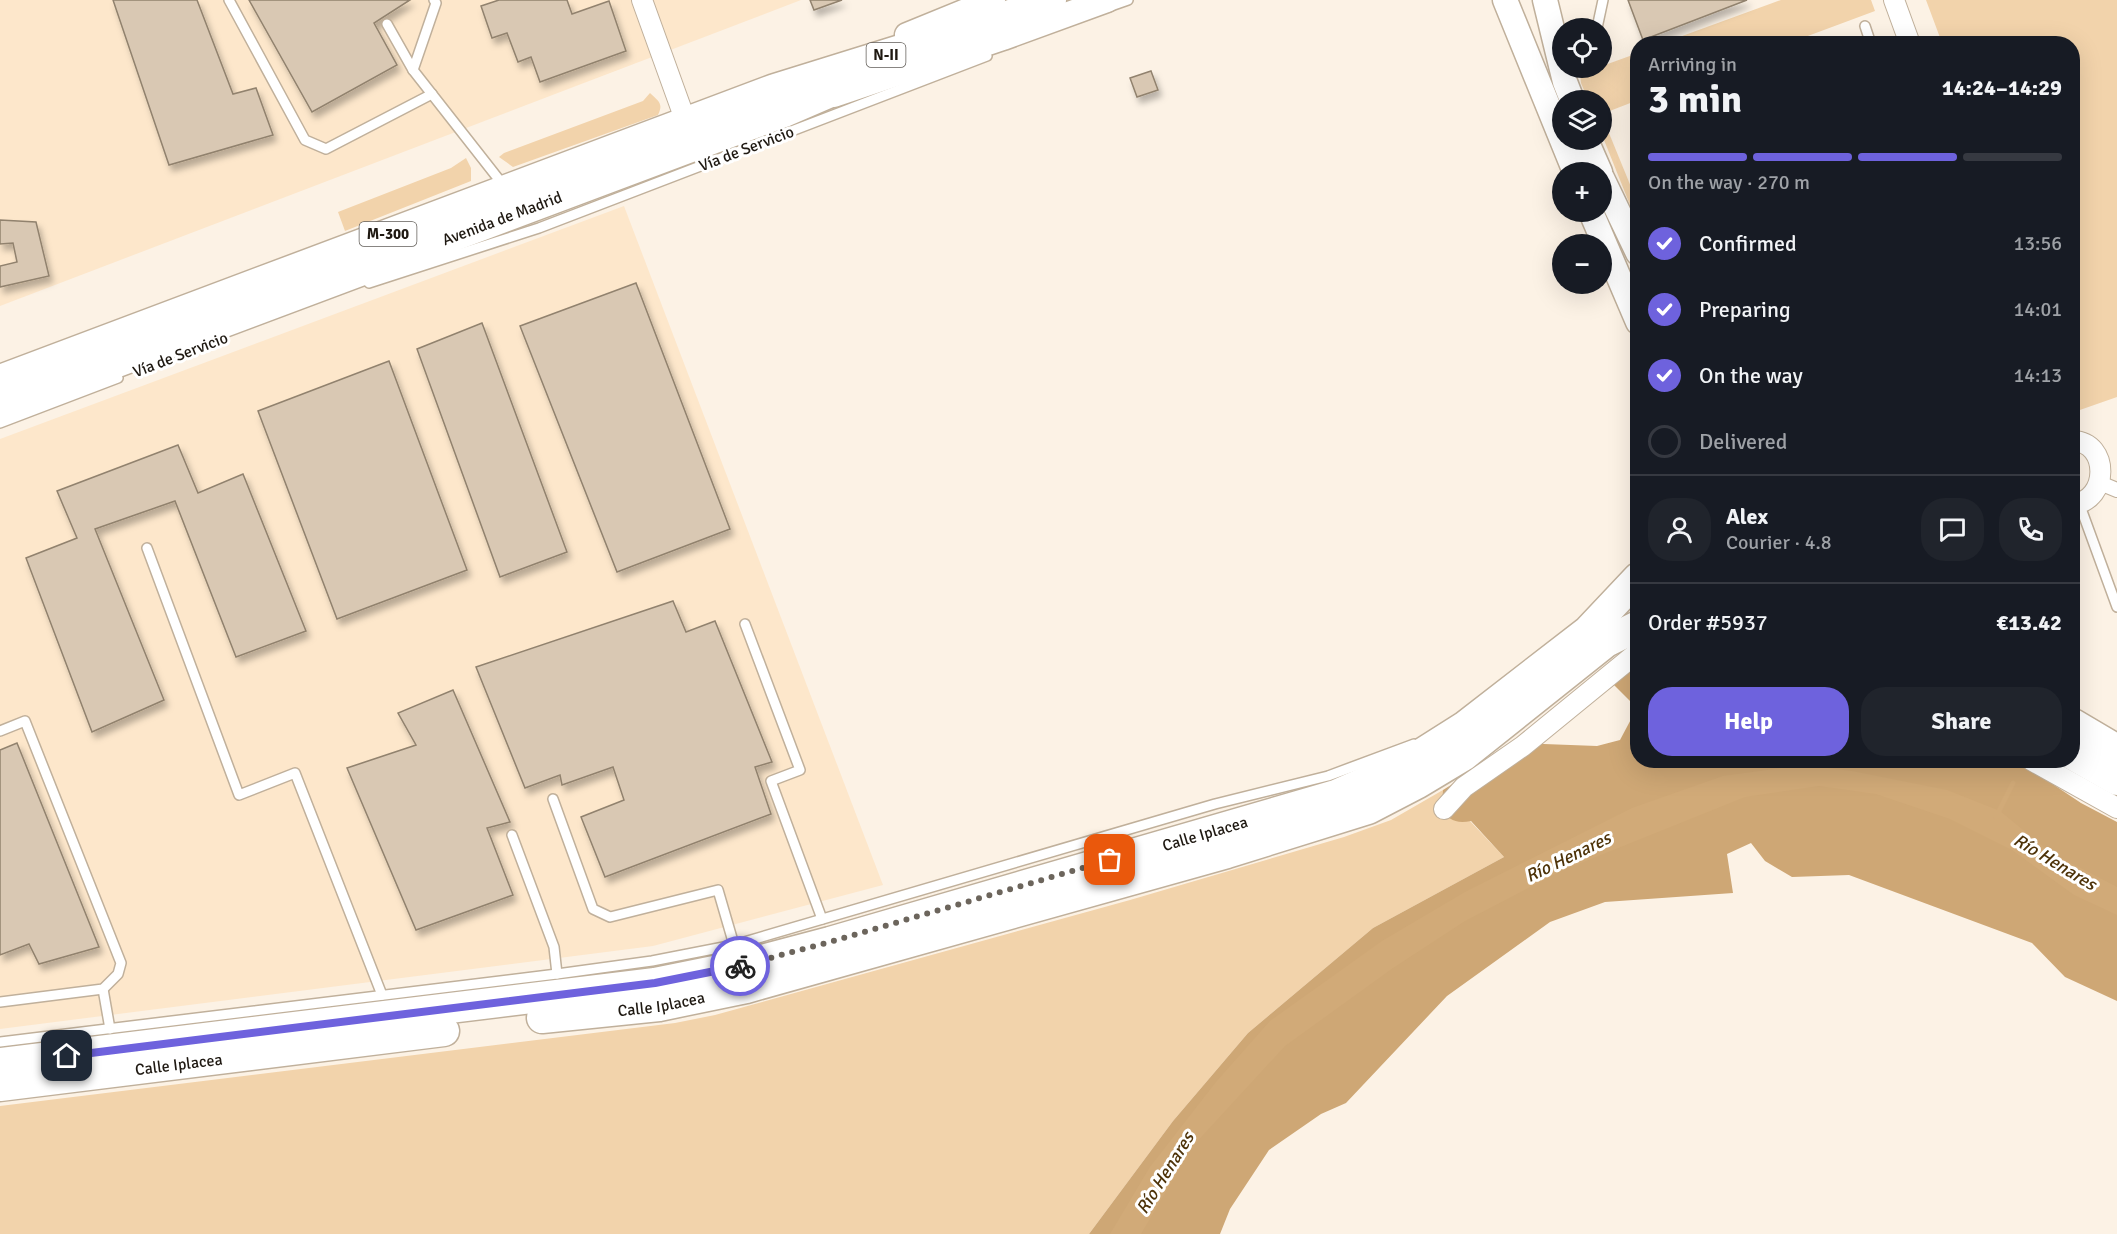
<!DOCTYPE html>
<meta charset="utf-8">
<style>
:root{--surface:#171b24;--page:#20242c;--text:#f1f3f6;--muted:#9ea1a6;--line:#363941;--accent:#6e62dd}
body{margin:0;font-family:Signika,sans-serif;background:var(--page);color:var(--text);height:100vh;display:flex;flex-direction:column;font-size:22px;white-space:nowrap}
*{box-sizing:border-box;margin:0}
p{font-size:20px;color:var(--muted)}
.icon{flex:none;width:33px;height:33px;fill:none;stroke:currentColor;stroke-width:2;stroke-linecap:round;stroke-linejoin:round}
.map{position:relative;flex:1;overflow:hidden}
.panel{position:absolute;left:1630px;top:36px;width:450px;height:732px;display:flex;flex-direction:column;background:var(--surface);border-radius:24px;box-shadow:0 6px 24px #0002}
.panel>*{flex:none}
.controls{position:absolute;left:1552px;top:18px;display:grid;gap:12px}
.controls a{display:grid;place-items:center;width:60px;height:60px;border-radius:50%;background:var(--surface);box-shadow:0 6px 24px #0002;font-size:30px}
.pin{position:absolute;display:grid;place-items:center;width:51px;height:51px;color:#fff;margin:-26px;border-radius:12px;box-shadow:0 3px 9px #0006}
.courier{position:absolute;display:grid;place-items:center;width:60px;height:60px;margin:-30px;border:4px solid #6e62dd;border-radius:50%;background:#fff;color:#222;box-shadow:0 2px 8px #0007}
.headline em{font-style:normal;font-weight:700}
.headline div{display:flex;flex-direction:column-reverse}
.headline{display:flex;align-items:center;justify-content:space-between;height:102px;padding:0 18px}
h1{font-size:39px;font-weight:700;line-height:45px}
.bar{display:grid;grid-template-columns:repeat(4,1fr);gap:9px 6px;align-content:center;height:72px;padding:0 18px}
.bar i{height:8px;border-radius:4px;background:var(--line)}
.bar .on{background:var(--accent)}
.bar p{grid-column:span 4}
.line{display:flex;align-items:center;gap:15px;padding:0 18px;border-top:2px solid var(--line)}
.line div{flex:1}
.round{display:grid;place-items:center;flex:none;width:63px;height:63px;border-radius:24px;background:var(--page)}
ol{padding:0 18px;list-style:none}
li{display:flex;align-items:center;gap:18px;height:66px}
li p{margin-inline-start:auto}
li .icon{padding:6px;border-radius:50%;background:var(--accent);color:#fff;stroke-width:4}
li:last-child{color:var(--muted)}
li i{width:33px;height:33px;border:3px solid var(--line);border-radius:50%}
.action{display:flex;gap:12px;margin-top:auto;padding:12px 18px}
.action a{flex:1;height:69px;border-radius:24px;background:var(--accent);color:#fff;font-size:24px;font-weight:700;line-height:69px;text-align:center}
.action a+a{background:var(--page);color:var(--text)}
.map>svg:first-child{display:block}
.built{fill:#fde7cb}
.green{fill:#f2d3ab}
.forest{fill:#cea775}
.water{fill:#d1aa78}
.lines{fill:none;stroke-linecap:round;stroke-linejoin:round}
.stream{stroke:#d1aa78;stroke-width:5}
.building{fill:#d9c8b3;stroke:#91826e;stroke-width:1.5;filter:url(#shadow)}
.service-casing{stroke:#c0b09b;stroke-width:12}
.pedestrian-casing{stroke:#c0b09b;stroke-width:16}
.minor-casing{stroke:#c0b09b;stroke-width:22}
.tertiary-casing{stroke:#c0b09b;stroke-width:27}
.primary-casing{stroke:#c0b09b;stroke-width:33}
.service{stroke:#fff;stroke-width:9}
.pedestrian{stroke:#fff;stroke-width:14}
.minor{stroke:#fff;stroke-width:20}
.tertiary{stroke:#fff;stroke-width:24}
.primary{stroke:#fff;stroke-width:30}
.done{stroke:#6c655c;stroke-width:6;stroke-dasharray:0 10.8}
.route{stroke:#6e62dd;stroke-width:8}
.labels{text-anchor:middle;stroke-width:6;stroke-linejoin:round;paint-order:stroke}
.shield{fill:#fff;stroke:#625e59;stroke-width:1.5}
.shield-label{font-size:15px;font-weight:bold;fill:#1f1912}
.street-label{font-size:16px;fill:#1f1912;stroke:#fff}
.water-label{font-size:18px;font-style:italic;fill:#4d3208;stroke:#fff}
</style>
<div class="map">
<svg width="2117" height="1234" viewBox="0 0 2117 1234">
<defs>
<filter id="shadow"><feDropShadow dx="3.5" dy="6" stdDeviation="3" flood-color="#0004"/></filter>
</defs>
<rect width="100%" height="100%" fill="#fcf2e5"/>
<g class="built">
<path d="M0 0H801L0 306Z"/>
<path d="M624 206 883 885 653 946 0 1029V439Z"/>
</g>
<g class="green">
<path d="M1781 0H1871L1875 11 1789 43H1663Z"/>
<path d="M1926 0H2117V397L2077 411 2073 400V44L1942 43Z"/>
<path d="M1638 53V100L1602 114V100H1588L1581 83 1580 74Z"/>
<path d="M650 93C658 101 664 103 658 115L513 167 499 157 504 153 643 101Z"/>
<path d="M1602 116 1638 204V206L1632 210 1602 135Z"/>
<path d="M466 158 471 168V181L345 231 338 212 451 168Z"/>
<path d="M1443 790 1441 808 1470 821 1504 857 1373 928 1248 1033 1173 1121 1089 1234H0V1106L675 1023 715 1015 1130 900 1344 837 1391 820Z"/>
</g>
<path class="forest" d="M1638 662V760L2018 761 2081 803 2117 822V1001L2065 977 2032 943 1849 875 1792 877 1765 861 1751 843 1727 854 1733 893 1605 902 1550 922 1447 996 1346 1103 1321 1114 1269 1150 1230 1209 1220 1234H1089L1173 1121 1248 1033 1373 928 1504 857 1471 821C1456 824 1448 820 1441 808L1443 790 1518 743 1597 746 1620 740 1637 708 1613 684Z"/>
<path class="water" d="M1803 765 1852 771 1947 790 2000 811 2050 852 2117 887V915L2074 895 2012 850 1950 819 1876 794 1819 786 1745 797 1561 871 1465 921 1393 968 1285 1046 1192 1147 1141 1234H1110L1150 1167 1216 1082 1270 1021 1382 941 1465 892 1632 808 1723 776Z"/>
<g class="lines">
<path class="stream" d="M1996 817 2013 783"/>
</g>
<g class="building">
<path d="M113 0H197L233 94 256 88 273 135 169 165Z"/>
<path d="M249 0H410L374 23 397 65 312 112Z"/>
<path d="M499 0H567L572 14 609 1 626 51 540 82 531 57 518 62 507 33 492 38 481 6Z"/>
<path d="M810 0H842L814 10Z"/>
<path d="M1628 0H1747L1643 40Z"/>
<path d="M1151 71 1158 90 1137 97 1130 78Z"/>
<path d="M0 220 36 222 49 276 0 287V266L17 262 13 243 0 244Z"/>
<path d="M636 283 730 529 617 572 520 326Z"/>
<path d="M482 323 567 552 500 577 417 349Z"/>
<path d="M389 361 467 570 337 619 258 411Z"/>
<path d="M178 445 198 493 243 474 306 631 236 657 175 501 95 529 164 700 92 732 26 558 77 538 57 491Z"/>
<path d="M673 601 686 632 715 621 772 762 755 767 771 814 605 877 581 817 624 800 613 767 562 785 560 775 525 788 476 667Z"/>
<path d="M453 690 510 822 487 828 513 895 416 930 347 768 416 745 398 713Z"/>
<path d="M17 743 99 947 39 964 29 944 0 955V750Z"/>
</g>
<g class="lines">
<g class="service-casing">
<g id="service">
<path d="M229 0 305 140 326 149 432 94"/>
<path d="M1108 7 1128 0"/>
<path d="M387 24 413 70 504 186"/>
<path d="M1865 26 1871 44"/>
<path d="M1597 28 1603 0"/>
<path d="M413 70 436 3 434 0"/>
<path d="M369 283 539 228 987 56"/>
<path d="M0 423 118 378"/>
<path d="M2079 503 2117 607"/>
<path d="M147 548 239 795 295 773 382 995"/>
<path d="M745 624 800 770 771 781 822 919"/>
<path d="M0 731 25 721 121 963 118 974 103 989 0 1002"/>
<path d="M553 799 593 909 610 917 718 890 734 945"/>
<path d="M512 835 554 947 557 974"/>
<path d="M103 989 110 1029"/>
<path d="M0 1042 557 974 652 961 734 945 1215 804 1328 776 1414 744"/>
</g>
</g>
<g class="pedestrian-casing">
<path id="pedestrian" d="M2100 483 2117 490"/>
</g>
<g class="minor-casing">
<g id="minor">
<path d="M642 0 686 122"/>
<path d="M1894 0 1910 44"/>
<path d="M2073 441C2110 442 2109 501 2073 504"/>
<path d="M2031 760 2117 808"/>
<path d="M1444 809 1464 787 1523 746 1638 652"/>
</g>
</g>
<g class="tertiary-casing">
<g id="tertiary">
<path d="M1505 0 1575 172"/>
<path d="M1545 0 1565 82 1572 100"/>
<path d="M907 35 993 0"/>
<path d="M834 95 1003 38 1107 0"/>
<path d="M1586 140 1600 172"/>
<path d="M1602 178 1638 253"/>
<path d="M1591 212 1638 322"/>
</g>
</g>
<g class="primary-casing">
<g id="primary">
<path d="M0 380 775 89 997 20 1051 0"/>
<path id="s1" d="M0 406 784 112 849 84"/>
<path d="M2073 724 2117 750"/>
<path d="M2073 755 2117 780"/>
<path id="s2" d="M542 1018 659 1006 746 988 1227 853 1368 809 1418 783 1463 756 1606 642 1638 626"/>
<path id="s3" d="M0 1063 655 983 739 966 830 942 1336 795 1404 765 1464 727 1588 631 1638 578"/>
<path id="s4" d="M0 1086 444 1031"/>
</g>
</g>
<use href="#service" class="service"/>
<use href="#pedestrian" class="pedestrian"/>
<use href="#minor" class="minor"/>
<use href="#tertiary" class="tertiary"/>
<use href="#primary" class="primary"/>
</g>
<g class="lines">
<path class="done" d="M740 966 830 942 1110 860"/>
<path class="route" d="M67 1056 655 983 740 966"/>
</g>
<g class="labels">
<g class="shield">
<rect x="866.5" y="43" width="39" height="24" rx="4.5"/>
<rect x="359.5" y="222" width="57" height="24" rx="4.5"/>
</g>
<g class="shield-label">
<text x="886" y="60">N-II</text>
<text x="388" y="239">M-300</text>
</g>
<g class="street-label">
<text transform="translate(746 148) rotate(-21)" y="6">Vía de Servicio</text>
<text dy="6" stroke="none"><textPath href="#s1" startOffset="536">Avenida de Madrid</textPath></text>
<text transform="translate(180 354) rotate(-21)" y="6">Vía de Servicio</text>
<text dy="6" stroke="none"><textPath href="#s3" startOffset="1230">Calle Iplacea</textPath></text>
<text dy="6" stroke="none"><textPath href="#s2" startOffset="120">Calle Iplacea</textPath></text>
<text dy="6" stroke="none"><textPath href="#s4" startOffset="180">Calle Iplacea</textPath></text>
</g>
<g class="water-label">
<text transform="translate(1568 857) rotate(-26)" y="6">Río Henares</text>
<text transform="translate(2055 862) rotate(31)" y="6">Río Henares</text>
<text transform="translate(1165 1173) rotate(-58)" y="6">Río Henares</text>
</g>
</g>
</svg>
<div class="controls">
<a><svg class="icon" aria-label="locate" viewBox="0 0 24 24"><circle cx="12" cy="12" r="6"/><path d="M12 2v4M12 18v4M2 12h4M18 12h4"/></svg></a>
<a><svg class="icon" aria-label="layers" viewBox="0 0 24 24"><path d="M12 4l9 5-9 5-9-5zM3 14l9 5 9-5"/></svg></a>
<a>+</a>
<a>−</a>
</div>
<div class="pin" style="left:1110px;top:860px;background:#ea580c"><svg class="icon" aria-label="bag" viewBox="0 0 24 24"><path d="M5 8h14l-1 12H6zM9 8a3 3 0 0 1 6 0"/></svg></div>
<div class="pin" style="left:67px;top:1056px;background:#1f2937"><svg class="icon" aria-label="home" viewBox="0 0 24 24"><path d="M3 11l9-7 9 7M6 9v11h12V9"/></svg></div>
<div class="courier" style="left:740px;top:966px"><svg class="icon" aria-label="bike" viewBox="0 0 24 24"><circle cx="6" cy="16" r="4"/><circle cx="18" cy="16" r="4"/><path d="M6 16l4-8h5l3 8M10 8l3 8H6M13 5h3"/></svg></div>
<section class="panel">
<div class="headline"><div><h1>3 min</h1><p>Arriving in</p></div><em>14:24–14:29</em></div>
<div class="bar"><i class="on"></i><i class="on"></i><i class="on"></i><i></i><p>On the way · 270 m</p></div>
<ol>
<li><svg class="icon" aria-label="check" viewBox="0 0 24 24"><path d="M5 12l5 5 9-10"/></svg>Confirmed<p>13:56</p></li>
<li><svg class="icon" aria-label="check" viewBox="0 0 24 24"><path d="M5 12l5 5 9-10"/></svg>Preparing<p>14:01</p></li>
<li><svg class="icon" aria-label="check" viewBox="0 0 24 24"><path d="M5 12l5 5 9-10"/></svg>On the way<p>14:13</p></li>
<li><i></i>Delivered</li>
</ol>
<div class="line" style="height:108px"><a class="round"><svg class="icon" aria-label="person" viewBox="0 0 24 24"><circle cx="12" cy="8" r="4"/><path d="M4 21q1-7 8-7t8 7"/></svg></a><div><b>Alex</b><p>Courier · 4.8</p></div><a class="round"><svg class="icon" aria-label="chat" viewBox="0 0 24 24"><path d="M4 5h16v11H9l-5 4z"/></svg></a><a class="round"><svg class="icon" aria-label="phone" viewBox="0 0 24 24"><path d="M5 4h4l2 5-3 2q2 4 5 5l2-3 5 2v4C11 20 4 13 5 4z"/></svg></a></div>
<div class="line" style="height:78px"><div>Order #5937</div><b>€13.42</b></div>
<div class="action"><a>Help</a><a>Share</a></div>
</section>
</div>
